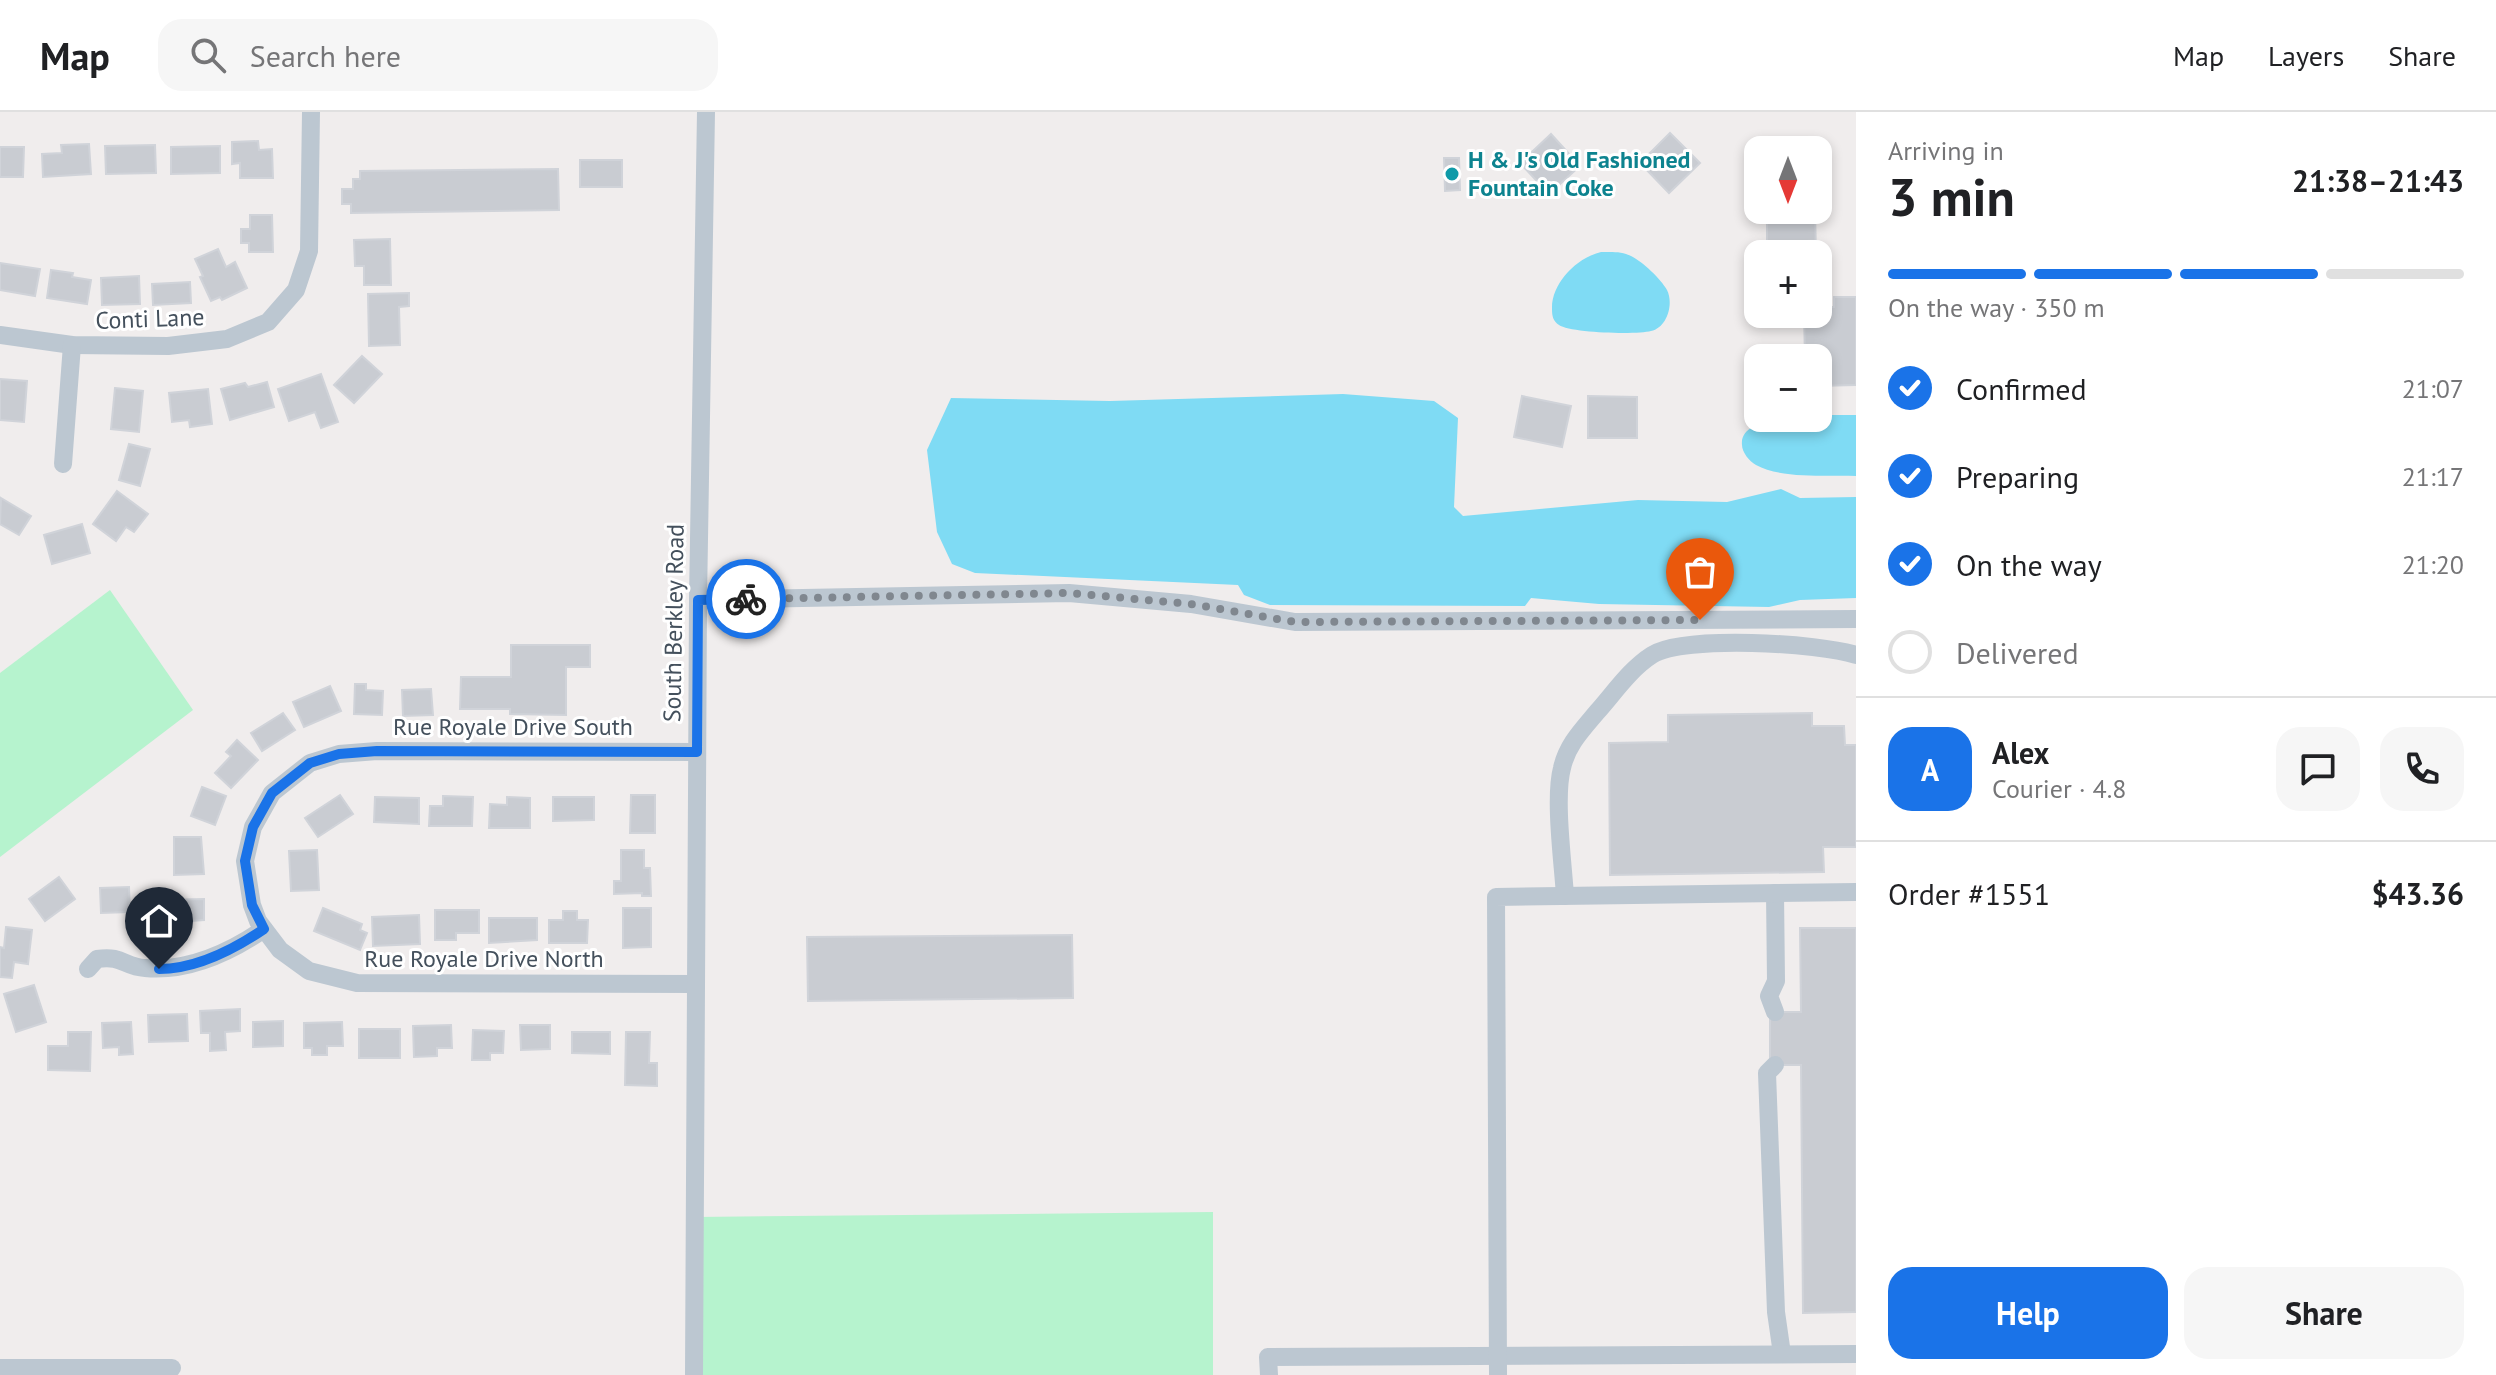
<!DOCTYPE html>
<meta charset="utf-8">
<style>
:root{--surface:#fff;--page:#f6f6f6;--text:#202124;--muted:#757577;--line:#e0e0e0;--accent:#1a73e8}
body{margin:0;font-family:"PT Sans",sans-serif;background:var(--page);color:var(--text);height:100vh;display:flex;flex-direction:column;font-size:30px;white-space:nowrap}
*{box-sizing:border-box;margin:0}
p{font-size:26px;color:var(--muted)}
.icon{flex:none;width:44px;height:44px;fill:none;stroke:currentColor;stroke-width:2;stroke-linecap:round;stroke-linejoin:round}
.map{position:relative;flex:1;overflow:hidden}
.side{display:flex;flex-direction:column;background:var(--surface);width:640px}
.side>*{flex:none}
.needle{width:52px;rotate:180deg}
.buttons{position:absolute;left:1744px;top:24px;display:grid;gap:16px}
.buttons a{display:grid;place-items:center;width:88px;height:88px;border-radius:16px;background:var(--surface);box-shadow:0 4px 12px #0003;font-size:40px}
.pin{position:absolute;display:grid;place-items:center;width:68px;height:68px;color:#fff;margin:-82px -34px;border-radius:50% 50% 50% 0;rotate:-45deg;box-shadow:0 0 8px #0007}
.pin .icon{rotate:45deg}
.courier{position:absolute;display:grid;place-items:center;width:80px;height:80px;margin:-40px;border:6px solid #1a73e8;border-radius:50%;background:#fff;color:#222;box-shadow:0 2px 10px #0007}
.head em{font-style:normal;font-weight:700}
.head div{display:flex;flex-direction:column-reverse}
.head{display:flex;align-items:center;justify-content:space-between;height:136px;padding:0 32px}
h1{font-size:52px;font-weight:700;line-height:60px}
.bar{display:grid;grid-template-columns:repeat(4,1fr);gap:12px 8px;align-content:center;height:96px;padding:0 32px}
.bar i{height:10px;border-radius:6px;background:var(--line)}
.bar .selected{background:var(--accent)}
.bar p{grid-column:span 4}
.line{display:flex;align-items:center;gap:20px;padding:0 32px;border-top:2px solid var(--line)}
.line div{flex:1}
.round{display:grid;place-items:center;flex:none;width:84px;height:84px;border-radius:24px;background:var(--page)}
ol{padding:0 32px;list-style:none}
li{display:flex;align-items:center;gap:24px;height:88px}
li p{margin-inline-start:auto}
li .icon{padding:8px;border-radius:50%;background:var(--accent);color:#fff;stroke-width:4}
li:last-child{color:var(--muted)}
li i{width:44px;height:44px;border:4px solid var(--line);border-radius:50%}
.cta{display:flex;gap:16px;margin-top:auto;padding:16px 32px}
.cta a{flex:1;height:92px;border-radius:24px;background:var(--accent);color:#fff;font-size:32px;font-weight:700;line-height:92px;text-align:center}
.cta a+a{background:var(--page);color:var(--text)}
header{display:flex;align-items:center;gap:48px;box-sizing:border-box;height:112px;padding:0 40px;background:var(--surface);border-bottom:2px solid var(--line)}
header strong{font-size:38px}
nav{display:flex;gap:44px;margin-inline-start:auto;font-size:28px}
.search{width:560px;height:72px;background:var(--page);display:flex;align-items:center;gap:20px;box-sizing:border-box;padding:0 28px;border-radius:24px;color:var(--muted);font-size:30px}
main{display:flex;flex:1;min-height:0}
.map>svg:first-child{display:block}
.green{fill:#b6f3ce}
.water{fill:#7fdbf4}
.building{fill:#c9ccd2;stroke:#d0d3d9;stroke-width:2}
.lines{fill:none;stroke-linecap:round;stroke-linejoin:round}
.minor{stroke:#bcc7d1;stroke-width:18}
.done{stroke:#80878f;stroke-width:8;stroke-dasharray:0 14.4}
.route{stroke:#1a73e8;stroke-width:10}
.culture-dot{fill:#0f9aa8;stroke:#fff;stroke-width:3}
.labels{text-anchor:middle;stroke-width:6;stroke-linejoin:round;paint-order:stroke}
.culture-label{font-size:24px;font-weight:bold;fill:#0d838f;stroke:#fff;text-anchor:start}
.street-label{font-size:24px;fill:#44505c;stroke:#fff}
</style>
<header>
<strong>Map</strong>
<div class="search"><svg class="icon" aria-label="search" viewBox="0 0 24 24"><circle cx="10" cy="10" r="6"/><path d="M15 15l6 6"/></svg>Search here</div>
<nav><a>Map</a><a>Layers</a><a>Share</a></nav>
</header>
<main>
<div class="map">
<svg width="1856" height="1263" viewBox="0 0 1856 1263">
<rect width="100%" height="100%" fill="#f0eded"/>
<g class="green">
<path d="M110 478 193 598 0 745V561Z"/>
<path d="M1213 1100V1263H694V1105Z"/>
</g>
<g class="water">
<path d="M1601 140C1611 140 1622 139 1631 144 1643 150 1661 167 1667 178 1674 192 1667 216 1651 219 1637 223 1570 221 1559 213 1553 209 1552 204 1552 197 1551 172 1576 146 1601 140Z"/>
<path d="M1343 282 1434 289 1458 306 1454 395 1463 404 1638 388 1727 390 1781 377 1800 386 1856 385V486L1800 488 1769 495 1599 492 1531 486 1525 494 1270 493 1244 483 1238 473 975 461 952 452 937 420 927 338 951 286 1110 289Z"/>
<path d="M1818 303H1856V364C1827 363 1781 367 1756 353 1749 349 1742 340 1742 333 1739 304 1800 306 1818 306Z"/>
</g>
<g class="building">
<path d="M1670 21 1700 51 1669 81 1640 51Z"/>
<path d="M1551 22 1580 54 1549 82 1520 51Z"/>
<path d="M258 29 259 38 272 37 273 66H240V51L232 52V30Z"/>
<path d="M89 32 91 62 43 65 42 42 62 41 61 33Z"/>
<path d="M155 33 156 61 106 62 105 34Z"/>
<path d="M220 34V61L171 62V35Z"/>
<path d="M0 35H24L23 65H0Z"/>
<path d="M1444 46H1459L1460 78 1445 79Z"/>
<rect x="580" y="48" width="42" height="27"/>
<path d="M558 57 559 98 351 101V92H342V77H353V67H360V59Z"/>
<path d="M1767 98H1815L1816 142H1798V133L1767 134Z"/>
<path d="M250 103H272L273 140H249V131H241V117H250Z"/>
<path d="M390 127 391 173H364V154H355L354 128Z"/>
<path d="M218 137 226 155 235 150 247 176 222 188 220 185 211 189 200 165 203 164 195 147Z"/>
<path d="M0 151 40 157 35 184 0 178Z"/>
<path d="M51 158 73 161 72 165 91 168 87 192 47 186Z"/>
<path d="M139 164 140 192 102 193 101 166Z"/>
<path d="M190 170 191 191 153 193 152 172Z"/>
<path d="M409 181V194L399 195 400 233 369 234 368 182Z"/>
<path d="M1834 185H1856V273L1818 274V246H1805L1804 202H1818V195H1834Z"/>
<path d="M362 244 382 262 354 291 334 273Z"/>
<path d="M321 262 338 310 321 316 315 300 289 309 278 277Z"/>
<path d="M0 267 27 269 24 310 0 308Z"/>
<path d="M267 270 274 295 230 308 221 277 245 271 248 275Z"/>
<path d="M115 276 143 279 139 320 111 317Z"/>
<path d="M208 277 212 312 190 315 189 308 172 310 169 281Z"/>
<path d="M1522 284 1571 294 1562 335 1514 325Z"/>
<path d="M1588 284 1637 285V326H1588Z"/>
<path d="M129 332 150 337 140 374 119 368Z"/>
<path d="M117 379 148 402 134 420 126 415 116 429 93 412Z"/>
<path d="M1 386 31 404 19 423 0 412Z"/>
<path d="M82 412 90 441 52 452 44 423Z"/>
<path d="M511 533H590V555H566V603L510 602V597H460L461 565H511Z"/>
<path d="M355 572H366V578L383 579 382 603 354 602Z"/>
<path d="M330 574 341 599 304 615 293 590Z"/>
<path d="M431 577 433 603 403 604 402 578Z"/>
<path d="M283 601 295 618 262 639 251 621Z"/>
<path d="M1812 601V614H1844L1845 633H1856V735H1823L1824 760 1610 763 1609 631 1668 630V603Z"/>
<path d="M237 628 258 648 231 676 215 661 231 644 226 640Z"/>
<path d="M202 675 226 684 215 713 191 704Z"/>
<path d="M340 683 353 702 318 725 305 706Z"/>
<path d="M631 683H655V721H630Z"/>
<path d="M443 684 473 685 472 714H429L430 694H443Z"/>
<path d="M375 685 419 686V712L374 710Z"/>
<path d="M507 685 530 686V716H489L490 692 507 693Z"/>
<path d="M553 685H594V708L553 709Z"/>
<path d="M174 725H201L204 762 174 763Z"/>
<path d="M317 738 319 778 291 779 289 739Z"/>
<path d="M621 738H644V756H650L651 784H642V781L614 782V769H621Z"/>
<path d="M59 765 75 787 45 809 29 787Z"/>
<path d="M129 775 130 800 101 801 100 776Z"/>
<path d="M204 787V808L159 811V788Z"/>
<path d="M323 796 362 812 360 818 367 821 360 838 314 819Z"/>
<path d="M623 796H651V835L623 836Z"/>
<path d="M435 798H479V821H456V828H435Z"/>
<path d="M563 799H577V808H588L587 831H549V808H563Z"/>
<path d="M419 803 420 832 373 834 372 805Z"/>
<path d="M489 806H537V828L489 831Z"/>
<path d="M6 815 32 818 28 852 14 850 12 866 0 865V835L4 836Z"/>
<path d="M1800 816H1856V1200L1803 1201 1801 953H1770V900H1801Z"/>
<path d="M1072 823 1073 886 808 889 807 825Z"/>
<path d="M34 873 46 910 16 920 4 882Z"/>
<path d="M240 897V919L225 920 226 938 210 939V921H201L200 899Z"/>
<path d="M187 902 188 929 149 930 148 903Z"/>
<path d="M283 909V934L253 935V910Z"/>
<path d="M131 910 133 942 119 943V935L103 936 102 911Z"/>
<path d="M342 910 343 934H327V943H312V936H304V911Z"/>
<path d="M451 913 452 936H437V944L414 945 413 914Z"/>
<path d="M520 913H550V937L521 938Z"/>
<rect x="359" y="917" width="41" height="29"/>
<path d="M473 918 504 919 503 941H490V948H472Z"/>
<path d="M68 920H91L90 959 48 958V934H68Z"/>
<path d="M572 920H610V942L572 941Z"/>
<path d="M626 920H650L649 951H657V974L625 973Z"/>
</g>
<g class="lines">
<g class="minor">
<path d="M0 223 72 233 168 234 227 227 268 210 296 178 309 139 311 0"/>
<path d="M63 352 72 233"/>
<path d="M698 488 1069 481 1191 492 1295 510 1856 507"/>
<path d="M1775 781 1776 869 1769 884 1775 900"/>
<path d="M1565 784C1563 751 1554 686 1562 656 1567 633 1582 618 1597 600 1614 581 1630 557 1652 543 1684 523 1819 531 1856 543"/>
<path d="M88 857 97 847C123 843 124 855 145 856 189 860 229 841 264 817"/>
<path d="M696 872 357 871 309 859 280 838 258 809 252 793 245 749 253 715 272 681 310 651 339 642 377 639 697 640"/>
<path d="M1775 953 1767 961 1776 1200 1782 1242"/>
<path d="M0 1256H172"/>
<path d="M694 1263 698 488 706 0"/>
<path d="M1269 1263 1268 1245 1856 1242"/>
<path d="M1498 1263 1496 785 1856 780"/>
</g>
</g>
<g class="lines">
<path class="done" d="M746 487 1069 481 1191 492 1295 510 1700 508"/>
<path class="route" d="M159 857C197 857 233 838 264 817L252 793 245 749 253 715 272 681 310 651 339 642 377 639 697 640 698 488 746 487"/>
</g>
<circle class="culture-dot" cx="1452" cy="62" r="8"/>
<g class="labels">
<g class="culture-label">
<text x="1468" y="56">H &amp; J's Old Fashioned<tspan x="1468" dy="28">Fountain Coke</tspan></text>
</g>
<g class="street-label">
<text transform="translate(150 207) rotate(-2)" y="8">Conti Lane</text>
<text transform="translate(674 511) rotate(-89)" y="8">South Berkley Road</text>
<text x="513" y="623">Rue Royale Drive South</text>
<text x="484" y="855">Rue Royale Drive North</text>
</g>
</g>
</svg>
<div class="buttons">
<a><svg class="needle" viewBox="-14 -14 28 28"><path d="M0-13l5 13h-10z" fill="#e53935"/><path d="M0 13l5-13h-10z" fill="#757577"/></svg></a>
<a>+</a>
<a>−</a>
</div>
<div class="pin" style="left:1700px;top:508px;background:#ea580c"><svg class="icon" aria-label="bag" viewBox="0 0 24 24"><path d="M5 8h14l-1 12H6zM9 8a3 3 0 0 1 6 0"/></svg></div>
<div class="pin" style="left:159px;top:857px;background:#1f2937"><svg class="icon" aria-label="home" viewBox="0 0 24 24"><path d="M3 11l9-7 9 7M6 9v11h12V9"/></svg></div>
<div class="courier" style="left:746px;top:487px"><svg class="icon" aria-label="bike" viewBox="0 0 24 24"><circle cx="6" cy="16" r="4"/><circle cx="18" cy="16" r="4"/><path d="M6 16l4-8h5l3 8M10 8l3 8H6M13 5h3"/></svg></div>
</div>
<section class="side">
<div class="head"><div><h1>3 min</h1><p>Arriving in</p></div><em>21:38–21:43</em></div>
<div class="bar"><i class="selected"></i><i class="selected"></i><i class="selected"></i><i></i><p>On the way · 350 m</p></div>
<ol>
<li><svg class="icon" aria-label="check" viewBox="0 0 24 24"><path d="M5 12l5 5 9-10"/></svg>Confirmed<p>21:07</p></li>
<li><svg class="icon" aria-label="check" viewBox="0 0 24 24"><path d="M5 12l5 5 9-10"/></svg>Preparing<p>21:17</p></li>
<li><svg class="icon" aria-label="check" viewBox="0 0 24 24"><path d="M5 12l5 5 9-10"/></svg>On the way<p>21:20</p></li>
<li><i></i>Delivered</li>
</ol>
<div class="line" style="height:144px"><b class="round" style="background:var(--accent);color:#fff">A</b><div><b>Alex</b><p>Courier · 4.8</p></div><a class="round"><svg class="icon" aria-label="chat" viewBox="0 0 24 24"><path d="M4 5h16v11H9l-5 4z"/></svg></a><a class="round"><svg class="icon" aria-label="phone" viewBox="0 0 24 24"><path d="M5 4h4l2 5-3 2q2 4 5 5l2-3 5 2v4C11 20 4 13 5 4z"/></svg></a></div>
<div class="line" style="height:104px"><div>Order #1551</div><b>$43.36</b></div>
<div class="cta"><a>Help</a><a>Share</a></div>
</section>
</main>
